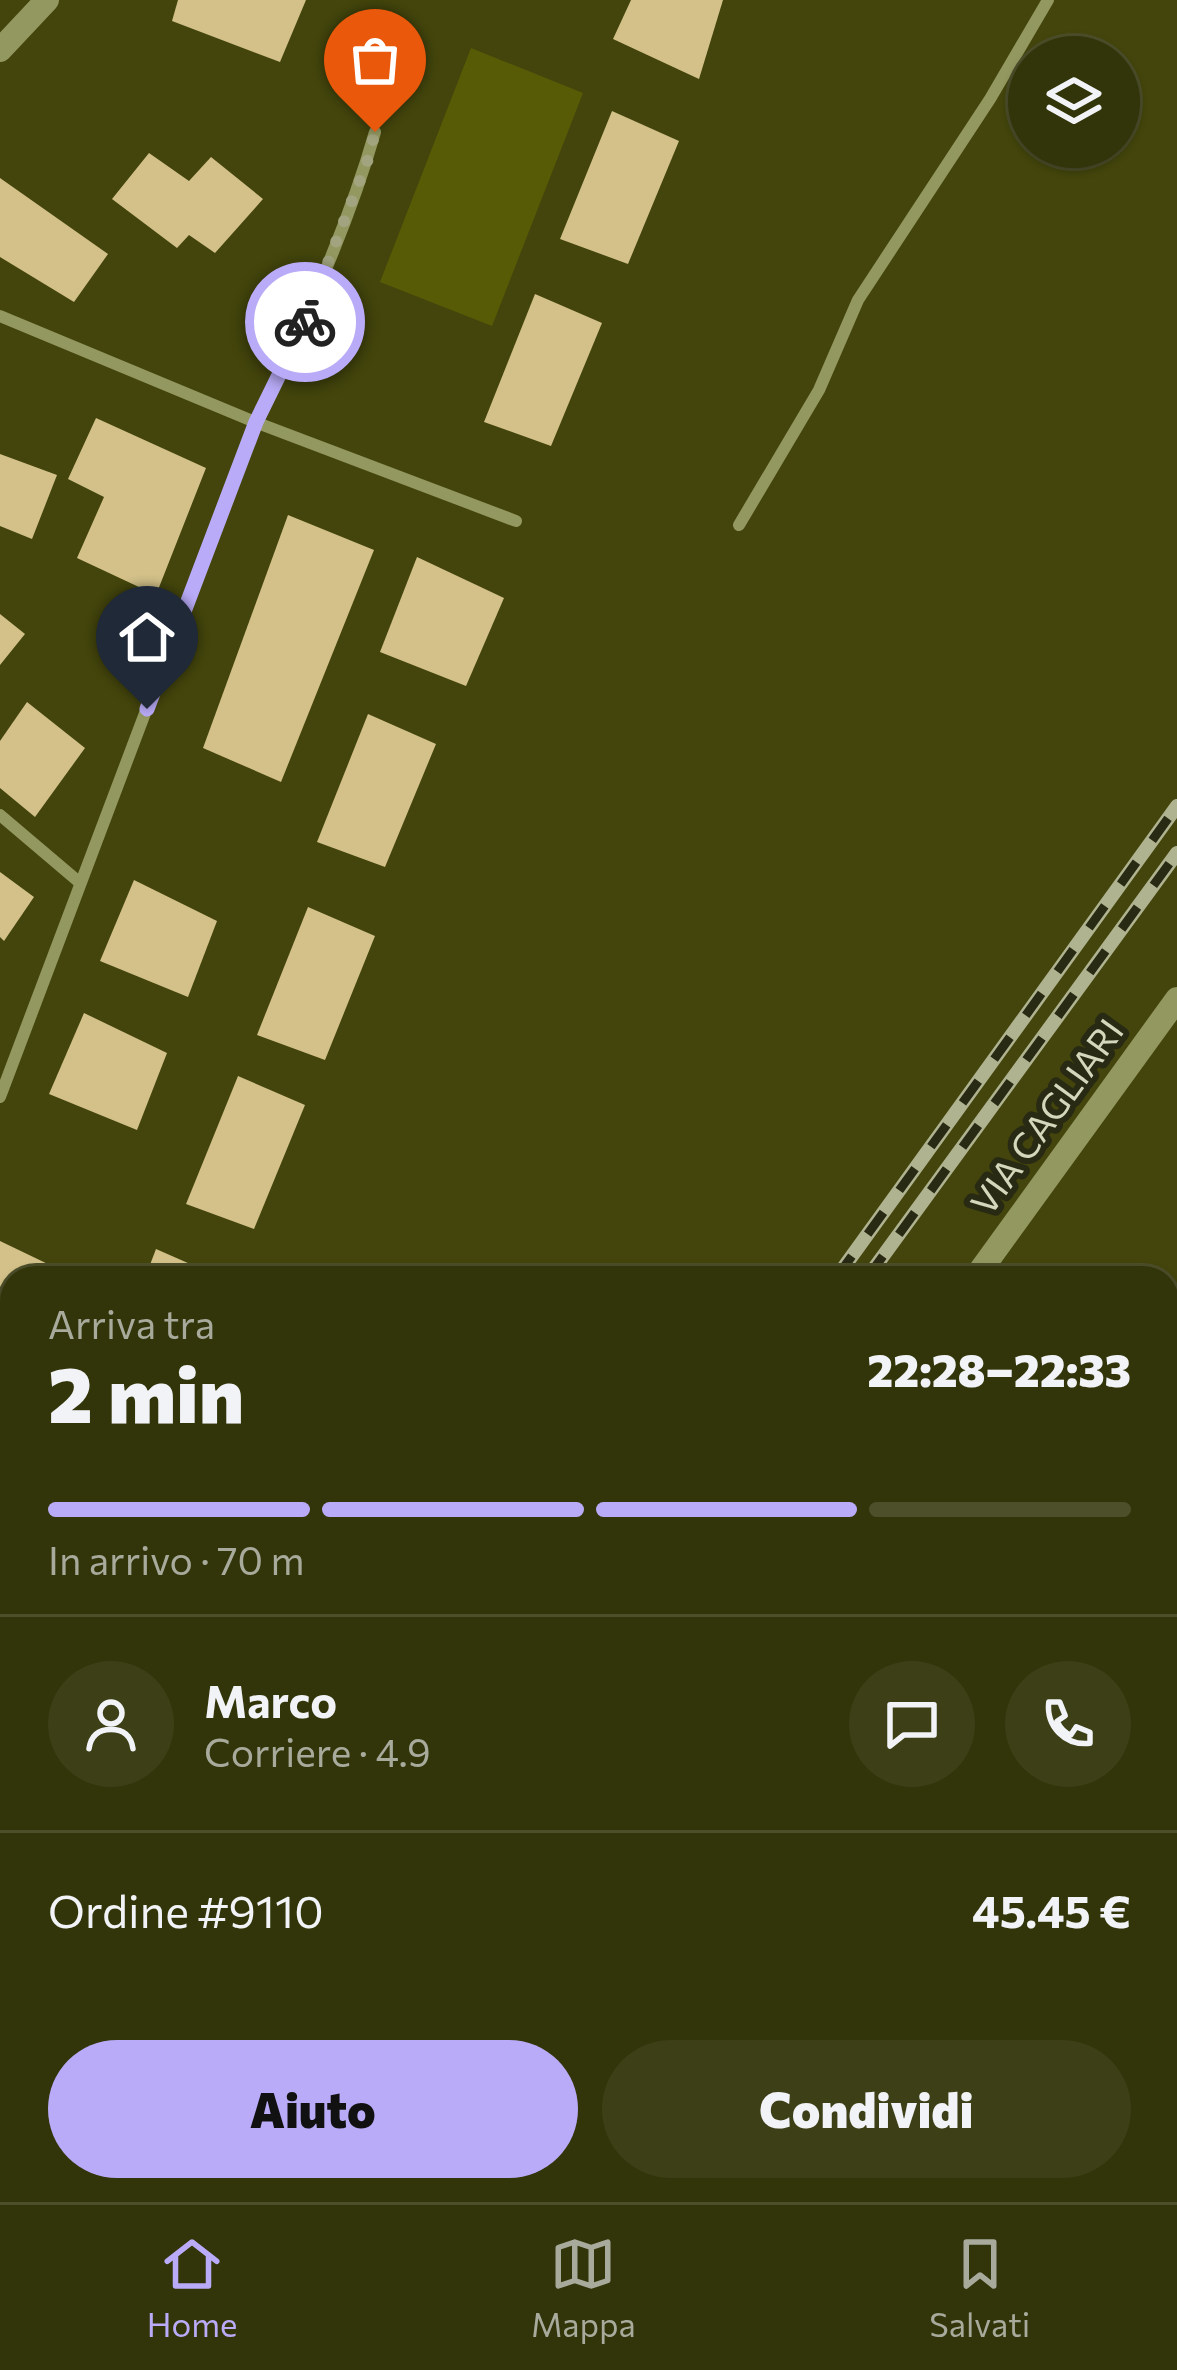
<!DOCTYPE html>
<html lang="it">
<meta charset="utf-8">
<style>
:root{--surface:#323409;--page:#3d3f17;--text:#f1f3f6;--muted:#a8aa9c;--line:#4d4f2a;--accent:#b9abf7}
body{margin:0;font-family:Commissioner,sans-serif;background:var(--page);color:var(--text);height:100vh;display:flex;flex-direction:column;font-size:45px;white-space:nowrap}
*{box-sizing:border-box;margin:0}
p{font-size:39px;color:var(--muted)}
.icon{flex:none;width:66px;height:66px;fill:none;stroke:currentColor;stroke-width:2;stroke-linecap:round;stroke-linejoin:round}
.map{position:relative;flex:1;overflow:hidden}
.drawer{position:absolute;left:0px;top:1266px;width:1179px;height:936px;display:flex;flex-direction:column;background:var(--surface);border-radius:36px 36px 0 0;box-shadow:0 3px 9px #0004,0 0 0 3px var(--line)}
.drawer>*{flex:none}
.tools{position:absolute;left:1008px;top:36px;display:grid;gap:24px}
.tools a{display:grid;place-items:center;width:132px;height:132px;border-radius:50%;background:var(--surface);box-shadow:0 3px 9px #0004,0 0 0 3px var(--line);font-size:60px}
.pin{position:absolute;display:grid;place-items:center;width:102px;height:102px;color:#fff;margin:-123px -51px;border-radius:50% 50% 50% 0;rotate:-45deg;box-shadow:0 0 12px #0007}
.pin .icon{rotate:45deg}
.courier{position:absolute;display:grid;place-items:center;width:120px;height:120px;margin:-60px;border:9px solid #b9abf7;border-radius:50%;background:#fff;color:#222;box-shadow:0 3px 15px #0007}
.overview em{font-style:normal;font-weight:800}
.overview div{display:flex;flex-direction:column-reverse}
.overview{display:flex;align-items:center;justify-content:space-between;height:204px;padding:0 48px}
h1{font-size:78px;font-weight:800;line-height:90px}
.bar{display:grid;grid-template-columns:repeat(4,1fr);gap:18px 12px;align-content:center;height:144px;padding:0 48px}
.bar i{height:15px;border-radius:9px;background:var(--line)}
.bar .current{background:var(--accent)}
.bar p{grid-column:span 4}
.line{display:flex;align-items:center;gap:30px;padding:0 48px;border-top:3px solid var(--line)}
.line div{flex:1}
.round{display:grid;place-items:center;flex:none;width:126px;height:126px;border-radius:63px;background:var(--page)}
.cta{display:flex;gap:24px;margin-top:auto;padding:24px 48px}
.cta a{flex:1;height:138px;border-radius:72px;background:var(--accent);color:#111;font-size:48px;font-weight:800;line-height:138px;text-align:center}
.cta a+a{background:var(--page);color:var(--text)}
.tab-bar{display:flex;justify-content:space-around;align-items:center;height:168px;border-top:3px solid var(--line);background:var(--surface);font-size:33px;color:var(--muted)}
.tab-bar a{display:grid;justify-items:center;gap:6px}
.tab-bar .current{color:var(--accent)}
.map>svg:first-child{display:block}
.green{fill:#585b06}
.building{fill:#d3c189}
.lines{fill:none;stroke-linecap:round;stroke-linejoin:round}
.street{stroke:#939860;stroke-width:12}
.secondary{stroke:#939860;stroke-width:24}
.rail-casing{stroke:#b0b390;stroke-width:14}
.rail{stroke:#292a13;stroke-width:9;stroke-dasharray:27;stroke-linecap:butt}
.done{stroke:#a1a47e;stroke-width:12;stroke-dasharray:0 21.6}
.route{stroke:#b9abf7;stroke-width:15}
.labels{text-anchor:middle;stroke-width:12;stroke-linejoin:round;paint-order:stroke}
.street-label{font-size:36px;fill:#d4d7bb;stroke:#292a13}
</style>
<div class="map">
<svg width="1177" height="2202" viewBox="0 0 1177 2202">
<rect width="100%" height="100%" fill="#43450c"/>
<path class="green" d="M471 48 583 93 492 326 380 282Z"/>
<g class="building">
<path d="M178 0H306L280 62 172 21Z"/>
<path d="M631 0H723L699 79 613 39Z"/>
<path d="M612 111 679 141 628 264 560 239Z"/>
<path d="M149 153 189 181 211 157 263 199 215 253 189 235 177 248 112 199Z"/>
<path d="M0 178 108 254 74 302 0 257Z"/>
<path d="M535 294 602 323 551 446 484 422Z"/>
<path d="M96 418 206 468 156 595 77 558 104 497 68 479Z"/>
<path d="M0 454 57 475 32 539 0 526Z"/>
<path d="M288 515 374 550 281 782 203 748Z"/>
<path d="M417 557 504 598 466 686 380 652Z"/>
<path d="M0 614 25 634 0 665Z"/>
<path d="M27 702 85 748 35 817 0 788V741Z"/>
<path d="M368 714 436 744 385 867 317 842Z"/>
<path d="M0 872 34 897 4 941 0 937Z"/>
<path d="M134 880 217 921 188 997 100 961Z"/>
<path d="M308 907 375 936 325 1060 257 1035Z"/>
<path d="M84 1013 167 1053 137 1130 49 1094Z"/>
<path d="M238 1076 305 1105 254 1229 186 1204Z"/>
<path d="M0 1241 77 1278H12V1340L0 1336Z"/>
<path d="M156 1249 222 1278H145Z"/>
<path d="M0 1399 12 1404V1479L0 1474Z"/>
<path d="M0 1553 12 1557V1614L0 1640Z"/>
</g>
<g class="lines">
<g class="street">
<path d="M0 316 255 422 516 521"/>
<path d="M739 525 819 390 858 300 990 99 1048 0"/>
<path d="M0 815 79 882"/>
<path d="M0 1097 255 422C301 329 346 233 375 132"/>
<path d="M0 2064 12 2077"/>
<path d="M60 2190 61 2202"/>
</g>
<g class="secondary">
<path d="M0 50 47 0"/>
<path d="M975 1278 1177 999"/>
<path d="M302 2202 310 2190"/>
</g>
<g class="rail-casing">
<g id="rail">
<path d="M836 1278 1177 806"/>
<path d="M867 1278 1177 853"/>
<path d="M195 2202 203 2190"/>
</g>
</g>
<use href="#rail" class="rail"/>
</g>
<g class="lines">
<path class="done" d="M305 322 367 162 375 132"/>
<path class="route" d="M147 709 256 422 305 322"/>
</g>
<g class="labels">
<g class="street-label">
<text transform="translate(1047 1117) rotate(-54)" y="13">VIA CAGLIARI</text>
</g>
</g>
</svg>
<div class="tools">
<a><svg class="icon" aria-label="layers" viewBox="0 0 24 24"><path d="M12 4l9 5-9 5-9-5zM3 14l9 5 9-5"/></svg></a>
</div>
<div class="pin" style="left:375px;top:132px;background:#ea580c"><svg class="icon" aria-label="bag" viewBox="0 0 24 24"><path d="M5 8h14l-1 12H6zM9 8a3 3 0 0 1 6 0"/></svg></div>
<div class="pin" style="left:147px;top:709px;background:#1f2937"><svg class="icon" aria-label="home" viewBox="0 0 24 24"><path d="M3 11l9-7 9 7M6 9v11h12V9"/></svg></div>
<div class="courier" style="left:305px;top:322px"><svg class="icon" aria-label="bike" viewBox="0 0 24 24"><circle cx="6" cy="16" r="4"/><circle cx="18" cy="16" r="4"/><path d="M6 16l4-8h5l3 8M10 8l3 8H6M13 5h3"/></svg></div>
<section class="drawer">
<div class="overview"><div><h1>2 min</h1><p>Arriva tra</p></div><em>22:28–22:33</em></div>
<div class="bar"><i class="current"></i><i class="current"></i><i class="current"></i><i></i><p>In arrivo · 70 m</p></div>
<div class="line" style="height:216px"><a class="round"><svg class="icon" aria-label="person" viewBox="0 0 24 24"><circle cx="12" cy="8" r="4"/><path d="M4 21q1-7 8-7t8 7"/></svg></a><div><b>Marco</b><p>Corriere · 4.9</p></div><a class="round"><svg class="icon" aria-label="chat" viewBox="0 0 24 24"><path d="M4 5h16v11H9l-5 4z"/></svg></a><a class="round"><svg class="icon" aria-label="phone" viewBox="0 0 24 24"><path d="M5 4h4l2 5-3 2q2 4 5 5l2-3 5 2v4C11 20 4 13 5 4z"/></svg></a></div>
<div class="line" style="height:156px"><div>Ordine #9110</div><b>45.45 €</b></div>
<div class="cta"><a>Aiuto</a><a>Condividi</a></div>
</section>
</div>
<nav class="tab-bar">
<a class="current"><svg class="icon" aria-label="home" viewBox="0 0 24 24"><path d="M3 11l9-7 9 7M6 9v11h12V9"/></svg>Home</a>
<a><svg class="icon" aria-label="map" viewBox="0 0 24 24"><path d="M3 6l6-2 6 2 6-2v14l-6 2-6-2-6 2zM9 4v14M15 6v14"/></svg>Mappa</a>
<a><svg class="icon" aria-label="saved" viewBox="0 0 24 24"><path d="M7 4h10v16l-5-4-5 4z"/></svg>Salvati</a>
</nav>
